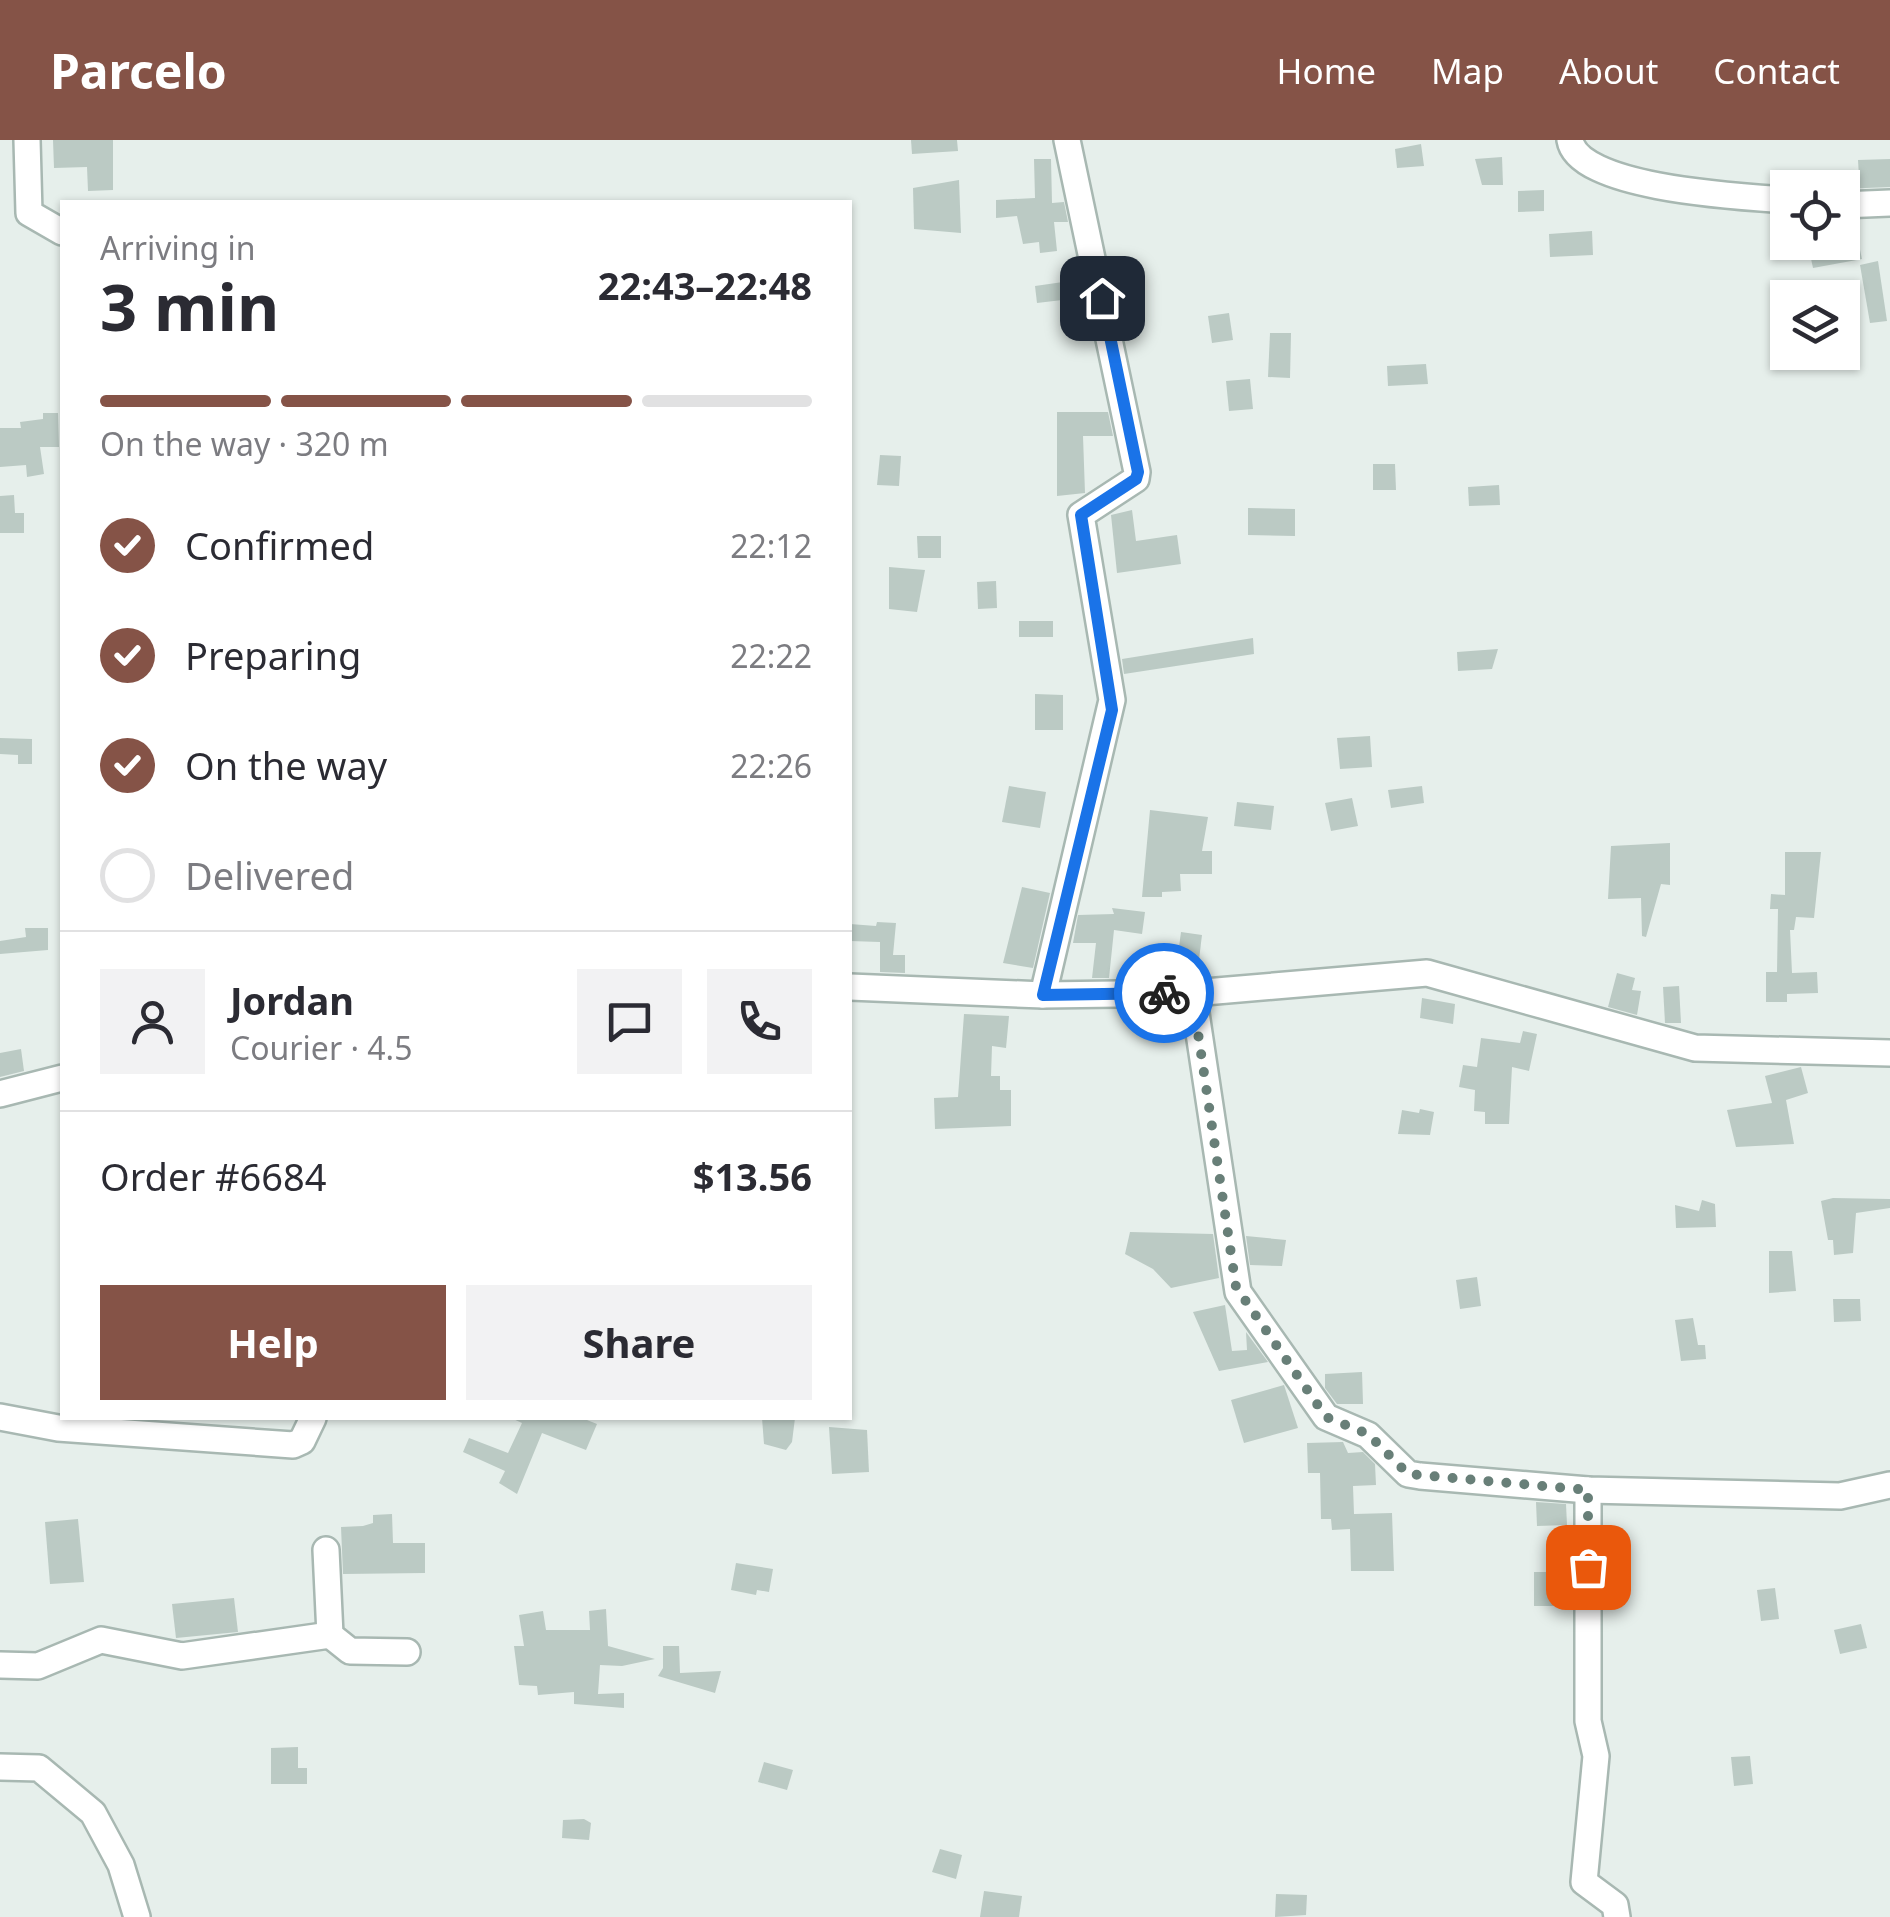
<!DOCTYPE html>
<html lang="en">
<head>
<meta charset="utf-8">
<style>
	:root { --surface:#fff; --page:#f2f2f3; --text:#2b2b33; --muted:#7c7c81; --line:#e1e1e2; --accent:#855347 }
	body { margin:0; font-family:"Noto Sans",sans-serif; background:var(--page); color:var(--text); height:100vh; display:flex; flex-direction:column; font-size:38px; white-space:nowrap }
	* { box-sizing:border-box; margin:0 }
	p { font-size:32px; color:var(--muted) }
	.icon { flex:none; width:55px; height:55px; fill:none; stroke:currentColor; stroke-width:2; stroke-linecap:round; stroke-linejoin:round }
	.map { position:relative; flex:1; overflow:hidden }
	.details { position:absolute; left:60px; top:60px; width:792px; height:1220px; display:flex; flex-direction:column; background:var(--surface); border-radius:0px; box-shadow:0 2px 8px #0004 }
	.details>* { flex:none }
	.tools { position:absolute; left:1770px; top:30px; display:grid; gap:20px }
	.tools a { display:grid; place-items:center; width:90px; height:90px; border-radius:0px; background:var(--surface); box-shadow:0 2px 8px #0004; font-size:50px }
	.pin { position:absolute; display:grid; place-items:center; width:85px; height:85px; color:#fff; margin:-42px; border-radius:20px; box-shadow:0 5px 15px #0006 }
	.courier { position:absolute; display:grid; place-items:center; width:100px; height:100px; margin:-50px; border:8px solid #1a73e8; border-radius:50%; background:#fff; color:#222; box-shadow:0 2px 12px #0007 }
	.overview em { font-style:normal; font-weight:700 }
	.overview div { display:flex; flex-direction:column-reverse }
	.overview { display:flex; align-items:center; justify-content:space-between; height:170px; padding:0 40px }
	h1 { font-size:65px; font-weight:700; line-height:75px }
	.bar { display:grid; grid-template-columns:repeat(4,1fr); gap:15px 10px; align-content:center; height:120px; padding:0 40px }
	.bar i { height:12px; border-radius:8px; background:var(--line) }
	.bar .current { background:var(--accent) }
	.bar p { grid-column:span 4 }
	.line { display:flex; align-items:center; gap:25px; padding:0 40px; border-top:2px solid var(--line) }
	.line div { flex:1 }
	.round { display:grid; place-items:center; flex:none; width:105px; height:105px; border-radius:0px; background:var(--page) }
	ol { padding:0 40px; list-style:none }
	li { display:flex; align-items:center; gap:30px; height:110px }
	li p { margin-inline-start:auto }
	li .icon { padding:10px; border-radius:50%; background:var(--accent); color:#fff; stroke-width:4 }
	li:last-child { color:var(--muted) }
	li i { width:55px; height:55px; border:5px solid var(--line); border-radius:50% }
	.primary-button { display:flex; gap:20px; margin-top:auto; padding:20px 40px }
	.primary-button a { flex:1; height:115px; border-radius:0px; background:var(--accent); color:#fff; font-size:40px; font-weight:700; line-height:115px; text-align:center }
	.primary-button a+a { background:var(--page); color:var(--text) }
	header { display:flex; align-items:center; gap:60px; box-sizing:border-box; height:140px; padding:0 50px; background:var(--accent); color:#fff }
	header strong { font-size:48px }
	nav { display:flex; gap:55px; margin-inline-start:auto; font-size:35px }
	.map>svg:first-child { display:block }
	.building { fill:#bbcac4 }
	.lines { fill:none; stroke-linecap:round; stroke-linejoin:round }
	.minor-casing { stroke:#a8b8b2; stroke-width:30 }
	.minor { stroke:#fff; stroke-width:25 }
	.done { stroke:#687f78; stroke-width:10; stroke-dasharray:0 18 }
	.route { stroke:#1a73e8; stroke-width:12 }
</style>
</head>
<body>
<header>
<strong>Parcelo</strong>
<nav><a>Home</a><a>Map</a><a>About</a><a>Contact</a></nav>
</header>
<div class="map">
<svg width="1890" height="1777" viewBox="0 0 1890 1777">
	<rect width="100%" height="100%" fill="#e6efeb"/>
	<!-- building -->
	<g class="building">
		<polygon points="53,0 113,0 113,50 88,51 87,27 54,28"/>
		<polygon points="911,0 957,0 958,11 912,14"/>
		<polygon points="1421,4 1424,26 1397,28 1395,9"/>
		<polygon points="1502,17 1503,45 1482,45 1475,19"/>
		<polygon points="1034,19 1051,19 1052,63 1064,62 1068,82 1054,82 1057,111 1040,113 1039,102 1023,104 1017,76 996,78 996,60 1035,58"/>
		<polygon points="1890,19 1890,47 1842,49 1842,37 1859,37 1858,20"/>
		<polygon points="959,40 961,93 914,89 913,48"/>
		<polygon points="1544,50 1544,71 1518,72 1518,51"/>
		<polygon points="1592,91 1593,115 1550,117 1549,94"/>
		<polygon points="1859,105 1862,119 1813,128 1810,114"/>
		<polygon points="1878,121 1887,181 1870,183 1860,125"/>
		<polygon points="1077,140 1079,158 1037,163 1035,146"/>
		<polygon points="1229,173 1233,200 1212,203 1208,176"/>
		<polygon points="1270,193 1291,193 1290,238 1268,237"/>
		<polygon points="1426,224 1428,244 1388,246 1387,226"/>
		<polygon points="1250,239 1253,269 1229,271 1226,241"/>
		<polygon points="1057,272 1108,272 1113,296 1083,296 1085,353 1057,356"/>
		<polygon points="43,273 58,273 59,307 40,307 44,334 27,337 26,325 0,327 0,288 21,288 20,282 43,279"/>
		<polygon points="880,315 901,316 899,346 877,345"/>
		<polygon points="1373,324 1395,324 1396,350 1373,350"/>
		<polygon points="1499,345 1500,365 1469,366 1468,347"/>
		<polygon points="14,355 15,373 24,373 24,393 0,393 0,356"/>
		<polygon points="1248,368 1295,369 1295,396 1248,395"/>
		<polygon points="1132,370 1136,401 1177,395 1181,424 1117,433 1111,375"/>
		<polygon points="917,396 941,396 941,418 918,418"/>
		<polygon points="889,427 925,430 917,472 889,469"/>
		<polygon points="996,441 997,468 978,469 977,442"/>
		<rect x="1019" y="481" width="34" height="16"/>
		<polygon points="1253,498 1254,514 1124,534 1122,519"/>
		<polygon points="1498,509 1492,529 1458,531 1457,512"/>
		<polygon points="1035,554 1063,555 1063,590 1035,590"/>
		<polygon points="1370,596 1372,627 1340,629 1337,598"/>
		<polygon points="0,598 32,599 32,624 18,624 18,615 0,614"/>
		<polygon points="1009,646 1046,652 1040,688 1002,682"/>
		<polygon points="1422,646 1424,663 1391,668 1388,650"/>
		<polygon points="1352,658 1358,686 1331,691 1325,663"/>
		<polygon points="1237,662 1274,666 1271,690 1234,686"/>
		<polygon points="1150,670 1208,677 1202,711 1212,711 1212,734 1180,734 1181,751 1162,752 1162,757 1142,757"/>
		<polygon points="1670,703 1670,745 1661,744 1646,797 1642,796 1641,758 1608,759 1611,706"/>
		<polygon points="1785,712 1821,712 1814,778 1796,777 1794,790 1790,790 1792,833 1817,832 1818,853 1787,854 1787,862 1766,862 1766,832 1777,832 1778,769 1770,769 1771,754 1785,755"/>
		<polygon points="1022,747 1050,753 1033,828 1003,823"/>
		<polygon points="1112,768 1145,772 1142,794 1114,790 1109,838 1092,838 1096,803 1073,803 1078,775 1114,774"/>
		<polygon points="877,782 896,783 893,815 905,815 905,833 880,832 880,802 850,801 850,784 876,786"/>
		<polygon points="25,788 48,788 48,810 0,814 0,801 26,797"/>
		<polygon points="1181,792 1202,795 1197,836 1175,837"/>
		<polygon points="1617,833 1635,838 1632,850 1641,851 1637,875 1608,867"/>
		<polygon points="1679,846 1681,883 1665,883 1663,847"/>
		<polygon points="1422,858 1455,864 1453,884 1420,878"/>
		<polygon points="964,874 1009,876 1006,908 992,906 991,936 1000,936 1000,950 1011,950 1011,986 935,989 934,958 958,957"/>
		<polygon points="1523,891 1537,894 1529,931 1512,927 1509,984 1485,984 1485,972 1474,971 1475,950 1459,947 1463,925 1477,927 1481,898 1520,903"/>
		<polygon points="21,909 24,931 0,937 0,913"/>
		<polygon points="1801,927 1808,953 1786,960 1794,1004 1736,1007 1727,970 1772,963 1765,936"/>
		<polygon points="1420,969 1434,972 1430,995 1398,994 1402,970 1419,973"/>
		<polygon points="1833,1058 1890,1059 1890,1068 1856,1073 1853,1113 1834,1115 1833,1100 1828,1100 1821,1061"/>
		<polygon points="1702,1060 1715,1064 1716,1087 1676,1088 1675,1065 1699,1071"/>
		<polygon points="1130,1092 1213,1094 1219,1138 1171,1148 1153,1129 1125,1114"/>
		<polygon points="1246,1096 1286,1100 1282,1126 1250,1125"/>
		<polygon points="1769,1111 1792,1111 1796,1151 1769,1153"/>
		<polygon points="1477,1137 1481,1166 1460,1169 1456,1140"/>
		<polygon points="1833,1159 1860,1159 1861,1181 1834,1182"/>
		<polygon points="1225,1165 1232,1211 1247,1210 1246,1192 1268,1222 1219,1231 1193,1172"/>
		<polygon points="1693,1178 1698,1205 1705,1205 1706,1219 1681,1221 1675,1180"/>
		<polygon points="1362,1232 1363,1264 1337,1264 1325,1248 1325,1234"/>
		<polygon points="1284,1245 1298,1288 1244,1303 1231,1260"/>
		<polygon points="511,1278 582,1278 597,1284 586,1310 542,1293 517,1354 499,1343 505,1331 463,1312 469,1298 508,1313 522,1283"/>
		<polygon points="762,1278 795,1278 792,1302 786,1310 764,1304"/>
		<polygon points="829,1287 867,1290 869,1332 832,1334"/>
		<polygon points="1343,1302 1348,1313 1363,1312 1375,1324 1376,1345 1353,1346 1354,1374 1392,1373 1394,1431 1351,1431 1350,1389 1332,1390 1331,1379 1321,1379 1320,1333 1308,1333 1307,1303"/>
		<polygon points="1536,1362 1566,1364 1567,1385 1537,1386"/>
		<polygon points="392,1374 393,1403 425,1403 425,1433 343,1434 341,1387 363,1386 373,1383 373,1375"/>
		<polygon points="78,1379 84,1442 50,1444 45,1382"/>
		<polygon points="736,1423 773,1429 769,1452 757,1450 756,1455 731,1450"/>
		<rect x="1534" y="1432" width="38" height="34"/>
		<polygon points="1775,1448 1779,1479 1761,1481 1757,1450"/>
		<polygon points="234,1458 238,1492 176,1498 172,1464"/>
		<polygon points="606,1469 608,1506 655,1519 622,1526 600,1525 598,1554 624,1553 624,1568 574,1564 574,1552 538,1555 537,1546 519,1545 514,1506 524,1506 519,1475 543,1471 546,1490 590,1490 589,1471"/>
		<polygon points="1861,1484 1867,1508 1840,1514 1834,1490"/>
		<polygon points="663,1506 679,1506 680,1533 721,1531 715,1553 658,1536 663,1528"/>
		<polygon points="298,1607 298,1628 307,1628 307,1644 271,1644 271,1608"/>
		<polygon points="1750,1616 1753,1644 1734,1646 1731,1617"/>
		<polygon points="764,1622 793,1630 787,1650 758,1642"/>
		<polygon points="584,1679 591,1683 589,1700 562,1698 563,1680"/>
		<polygon points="940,1709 962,1715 956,1739 932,1732"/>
		<polygon points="984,1751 1022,1756 1019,1777 980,1777"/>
		<polygon points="1276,1754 1307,1755 1306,1775 1275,1777"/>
	</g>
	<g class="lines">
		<!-- minor casing -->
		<g class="minor-casing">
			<g id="minor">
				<polyline points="27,0 29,73 62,92"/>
				<path d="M1570 0C1578 49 1745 57 1788 60"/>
				<polyline points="1842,65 1890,63"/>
				<polyline points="850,847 1043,855 1193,853 1427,833 1695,908 1890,913"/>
				<polyline points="1193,853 1238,1152 1326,1277 1368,1295 1408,1334 1420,1336 1588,1350 1840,1356 1890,1345"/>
				<polyline points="1043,855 1112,560 1081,375 1136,339 1137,332 1067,0"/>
				<polyline points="0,954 62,938"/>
				<polyline points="0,1277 58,1288 293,1305 302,1301 313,1278"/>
				<polyline points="1588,1350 1588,1581 1596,1616 1584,1742 1615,1765 1617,1777"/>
				<polyline points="326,1410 330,1495 350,1511 407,1512"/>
				<polyline points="0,1525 38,1526 101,1500 182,1516 330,1495"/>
				<polyline points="0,1627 39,1628 93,1673 121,1725 137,1777"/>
			</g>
		</g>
		<!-- minor -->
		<use href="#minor" class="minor"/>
	</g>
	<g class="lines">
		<!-- done -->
		<polyline class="done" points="1164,853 1192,853 1236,1147 1326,1277 1368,1294 1408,1334 1588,1350 1588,1427"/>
		<!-- route -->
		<polyline class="route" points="1102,158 1138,332 1136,339 1081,375 1112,570 1043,855 1164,853"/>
	</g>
</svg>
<div class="tools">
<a><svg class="icon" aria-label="locate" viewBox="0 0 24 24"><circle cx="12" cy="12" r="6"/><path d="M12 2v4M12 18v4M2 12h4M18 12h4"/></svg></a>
<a><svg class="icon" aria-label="layers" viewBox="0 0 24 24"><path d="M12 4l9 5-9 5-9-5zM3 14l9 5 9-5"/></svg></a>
</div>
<div class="pin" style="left:1588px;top:1427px;background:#ea580c"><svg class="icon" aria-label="bag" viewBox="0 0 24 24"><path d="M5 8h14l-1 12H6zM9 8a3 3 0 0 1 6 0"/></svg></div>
<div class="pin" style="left:1102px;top:158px;background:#1f2937"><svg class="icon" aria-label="home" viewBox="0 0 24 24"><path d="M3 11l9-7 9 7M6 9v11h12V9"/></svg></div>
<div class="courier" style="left:1164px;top:853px"><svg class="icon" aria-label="bike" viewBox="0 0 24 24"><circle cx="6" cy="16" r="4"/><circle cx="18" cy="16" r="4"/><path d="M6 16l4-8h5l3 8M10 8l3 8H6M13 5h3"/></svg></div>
<section class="details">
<div class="overview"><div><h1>3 min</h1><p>Arriving in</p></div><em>22:43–22:48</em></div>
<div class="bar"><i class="current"></i><i class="current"></i><i class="current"></i><i></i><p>On the way · 320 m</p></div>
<ol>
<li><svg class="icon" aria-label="check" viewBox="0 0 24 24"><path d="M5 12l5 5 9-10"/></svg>Confirmed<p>22:12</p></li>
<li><svg class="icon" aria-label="check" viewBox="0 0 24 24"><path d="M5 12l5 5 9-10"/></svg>Preparing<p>22:22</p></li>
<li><svg class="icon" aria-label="check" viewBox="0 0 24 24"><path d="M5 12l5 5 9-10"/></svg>On the way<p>22:26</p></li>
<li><i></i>Delivered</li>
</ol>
<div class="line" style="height:180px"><a class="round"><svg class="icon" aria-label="person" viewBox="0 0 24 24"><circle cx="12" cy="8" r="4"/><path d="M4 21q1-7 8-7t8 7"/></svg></a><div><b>Jordan</b><p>Courier · 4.5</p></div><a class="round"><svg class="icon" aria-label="chat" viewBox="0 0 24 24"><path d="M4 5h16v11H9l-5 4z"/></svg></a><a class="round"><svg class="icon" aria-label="phone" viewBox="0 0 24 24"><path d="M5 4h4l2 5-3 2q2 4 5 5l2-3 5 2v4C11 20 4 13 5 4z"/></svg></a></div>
<div class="line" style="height:130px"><div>Order #6684</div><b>$13.56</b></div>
<div class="primary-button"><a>Help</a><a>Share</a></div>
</section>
</div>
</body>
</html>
